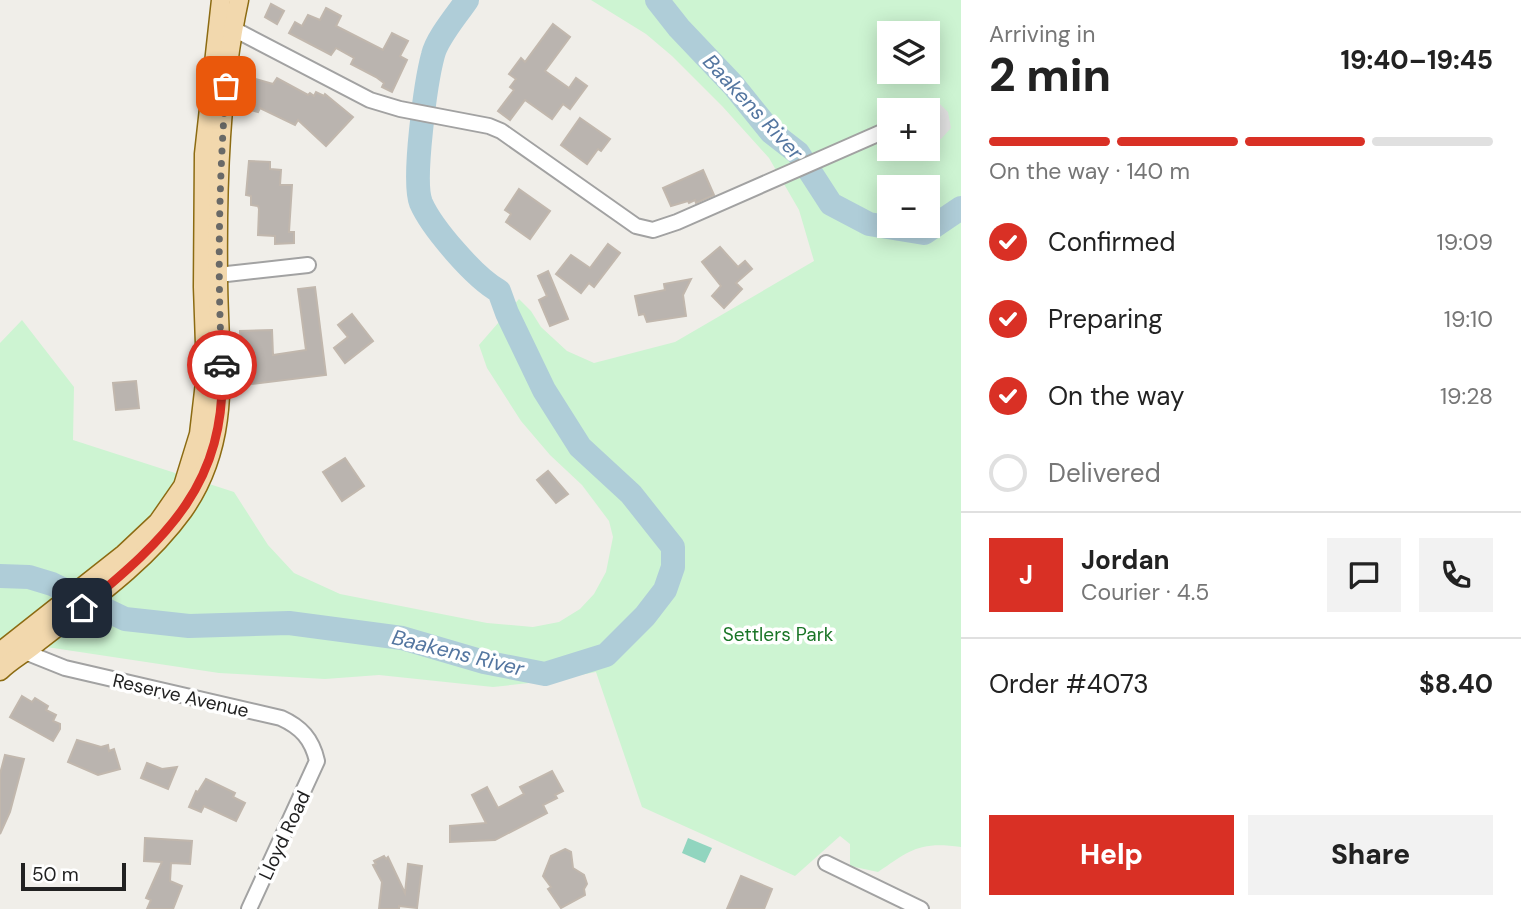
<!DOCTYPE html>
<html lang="en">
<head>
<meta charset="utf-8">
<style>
	:root { --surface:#fff; --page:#f2f2f2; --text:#222; --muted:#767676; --line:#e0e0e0; --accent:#d93025 }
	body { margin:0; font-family:"DM Sans",sans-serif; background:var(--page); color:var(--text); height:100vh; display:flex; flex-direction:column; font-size:26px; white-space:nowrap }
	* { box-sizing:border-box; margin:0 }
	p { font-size:23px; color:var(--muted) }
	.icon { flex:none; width:38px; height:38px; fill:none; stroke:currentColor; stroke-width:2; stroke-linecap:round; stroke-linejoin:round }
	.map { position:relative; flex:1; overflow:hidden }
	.details { display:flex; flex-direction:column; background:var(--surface); width:560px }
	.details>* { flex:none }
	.tools { position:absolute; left:877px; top:21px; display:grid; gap:14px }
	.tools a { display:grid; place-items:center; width:63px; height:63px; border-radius:0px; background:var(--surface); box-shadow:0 4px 18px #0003; font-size:35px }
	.scale { position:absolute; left:21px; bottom:18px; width:105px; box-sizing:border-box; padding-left:7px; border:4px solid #212121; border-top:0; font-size:19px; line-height:24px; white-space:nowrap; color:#212121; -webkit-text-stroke:5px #fff; paint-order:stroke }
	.pin { position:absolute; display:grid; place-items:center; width:60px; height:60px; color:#fff; margin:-30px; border-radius:14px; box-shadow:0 4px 10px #0006 }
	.courier { position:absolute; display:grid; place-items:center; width:70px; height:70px; margin:-35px; border:5px solid #d93025; border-radius:50%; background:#fff; color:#222; box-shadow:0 2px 9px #0007 }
	.summary em { font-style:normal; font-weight:800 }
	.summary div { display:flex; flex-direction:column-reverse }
	.summary { display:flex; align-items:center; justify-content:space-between; height:119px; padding:0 28px }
	h1 { font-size:46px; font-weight:800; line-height:52px }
	.bar { display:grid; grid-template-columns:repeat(4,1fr); gap:10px 7px; align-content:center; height:84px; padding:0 28px }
	.bar i { height:9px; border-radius:5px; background:var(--line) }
	.bar .selected { background:var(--accent) }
	.bar p { grid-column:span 4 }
	.line { display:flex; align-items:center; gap:18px; padding:0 28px; border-top:2px solid var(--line) }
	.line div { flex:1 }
	.round { display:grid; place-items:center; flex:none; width:74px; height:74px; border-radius:0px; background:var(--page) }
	ol { padding:0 28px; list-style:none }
	li { display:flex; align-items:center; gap:21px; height:77px }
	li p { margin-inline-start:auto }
	li .icon { padding:7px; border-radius:50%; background:var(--accent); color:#fff; stroke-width:4 }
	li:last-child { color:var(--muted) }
	li i { width:38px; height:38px; border:4px solid var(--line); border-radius:50% }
	.button { display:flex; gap:14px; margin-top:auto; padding:14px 28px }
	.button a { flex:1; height:80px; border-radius:0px; background:var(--accent); color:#fff; font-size:28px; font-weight:800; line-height:80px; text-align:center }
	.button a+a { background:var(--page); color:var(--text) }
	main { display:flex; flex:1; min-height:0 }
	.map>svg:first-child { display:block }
	.park { fill:#cdf4d2; fill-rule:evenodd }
	.pitch { fill:#91d5bf }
	.parking { fill:#e1e1e1 }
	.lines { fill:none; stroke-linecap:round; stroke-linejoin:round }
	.river { stroke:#afcdd8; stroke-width:24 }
	.building { fill:#bab4af; stroke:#c1b7ad; stroke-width:2 }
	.minor-casing { stroke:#a2a2a2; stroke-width:18 }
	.major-casing { stroke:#8c6b12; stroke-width:21 }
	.minor { stroke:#fff; stroke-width:14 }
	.major { stroke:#f2d8ad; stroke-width:18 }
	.done { stroke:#696967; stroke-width:7; stroke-dasharray:0 12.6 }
	.route { stroke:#d93025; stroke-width:9 }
	.labels { text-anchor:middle; stroke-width:7; stroke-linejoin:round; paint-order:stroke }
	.park-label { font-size:19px; fill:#1a7527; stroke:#fff }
	.street-label { font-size:19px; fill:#212121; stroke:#fff }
	.water-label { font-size:21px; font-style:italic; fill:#5476a0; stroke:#fff }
</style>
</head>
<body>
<main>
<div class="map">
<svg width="961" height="909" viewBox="0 0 961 909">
	<rect width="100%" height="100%" fill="#f0eee9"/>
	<!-- park -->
	<path class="park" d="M591 0H961V847C920 841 910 850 878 872L850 866V844L840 836 795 876 642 807 596 672 548 681 493 687 379 675 325 679 219 673 0 640V343L22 320 74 387 73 440 234 492 268 545 294 573 340 594 487 623 533 627 559 622 580 609 594 594 606 572 613 537 609 521 582 485 550 455 521 421 487 368 479 345 519 299 531 311 541 327 567 351 594 363 675 342 814 261 799 210 769 158 723 107 672 56 646 34ZM889 33H928V72H889ZM889 110H928V149H889ZM889 187H928V226H889Z"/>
	<!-- pitch -->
	<polygon class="pitch" points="688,838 712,848 705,863 682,853"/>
	<!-- parking -->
	<polygon class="parking" points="927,102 939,103 948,112 951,128 941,139 928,140 928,110 914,110"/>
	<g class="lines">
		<!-- river -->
		<g class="river">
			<polyline points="657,0 679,28 734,86 771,132 798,153 831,204 869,224 924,233 961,208"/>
			<path d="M0 576 29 577 52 584 125 619 189 626 289 623 402 638 484 662 545 674 606 655 645 616 665 590 673 567V547L631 494 580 447 544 390 507 313 499 291C475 278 432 228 421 203 412 181 426 81 433 55 437 38 457 15 467 0"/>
		</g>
	</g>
	<!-- building -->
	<g class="building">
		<polygon points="271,4 284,11 277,24 265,17"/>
		<polygon points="326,8 341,16 336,26 383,50 392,33 408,41 400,56 407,60 392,92 382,87 384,83 376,77 351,64 354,58 336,48 331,55 289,33 295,22 302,26 308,15 320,20"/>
		<polygon points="553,24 570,37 545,71 569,88 576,78 587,86 570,109 563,104 552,119 525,100 510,120 498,111 514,90 510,87 516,79 509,74 521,58 525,62"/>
		<polygon points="249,77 273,84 277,78 308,95 310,93 314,96 316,92 324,96 325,94 353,117 326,146 298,120 295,125 260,108 258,112 240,107"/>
		<polygon points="580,118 610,139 601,151 598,149 587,164 561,145"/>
		<polygon points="249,161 270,162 270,169 281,170 280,185 292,185 289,232 294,232 294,243 275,244 275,236 258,235 259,209 258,206 251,205 251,196 246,195"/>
		<polygon points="703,170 714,195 696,203 695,200 689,203 688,201 671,206 663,188"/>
		<polygon points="519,189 550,211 530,239 506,222 511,214 505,210"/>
		<polygon points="608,244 620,253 594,287 589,283 581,293 556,274 571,255 590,268"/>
		<polygon points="720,247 738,267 745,261 752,269 736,283 742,289 724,308 712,296 721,286 702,262"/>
		<polygon points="548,271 568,319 550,326 539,300 547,296 538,276"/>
		<polygon points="691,279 683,295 686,316 647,322 644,314 639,315 635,296 665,290 664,284"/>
		<polygon points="315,287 326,375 251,384 250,352 241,352 240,331 272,330 273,355 306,350 298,289"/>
		<polygon points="352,314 373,341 345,363 334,348 348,337 338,325"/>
		<polygon points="136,381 139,408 116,410 113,383"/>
		<polygon points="345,458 364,486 342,501 323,472"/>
		<polygon points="548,471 568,494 556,503 537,480"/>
		<polygon points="22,696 32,702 35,698 48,706 46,710 56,715 53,721 60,724 60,729 53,741 10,717"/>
		<polygon points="77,740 101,747 108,745 109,751 114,749 120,769 98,775 68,762"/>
		<polygon points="5,755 24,759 10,812 0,834 0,774"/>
		<polygon points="147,763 162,769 177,767 168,789 141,778"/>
		<polygon points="552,771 563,791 555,795 557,798 543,805 547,813 495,840 450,842 450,826 486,823 472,795 487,787 498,808 524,794 520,787"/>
		<polygon points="206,779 235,793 233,797 245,803 236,821 204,806 201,812 189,807 196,791 198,792"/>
		<polygon points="145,838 192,841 190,864 171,863 170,881 182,886 173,909 147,909 151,900 146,898 162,862 144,861"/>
		<polygon points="565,849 571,852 573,868 584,875 587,884 584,889 585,895 561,908 548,889 551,887 543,876 551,856"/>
		<polygon points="384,856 386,859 388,857 405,893 408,864 422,866 417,908 399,906 399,909 379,909 382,882 373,865 376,864 374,861"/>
		<polygon points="741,876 772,889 764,909 727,909"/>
	</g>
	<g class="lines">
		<!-- minor casing -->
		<g class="minor-casing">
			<g id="minor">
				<polyline points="226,25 370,100 400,109 489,126 501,131 636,226 653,230 677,222 889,129"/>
				<polyline points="928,120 930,120"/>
				<polyline points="218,275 308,265"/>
				<path d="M25 652 65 668 281 718C301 727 312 739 317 761L249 909"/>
				<polyline points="826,863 921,909"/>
			</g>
		</g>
		<!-- major casing -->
		<g class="major-casing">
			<g id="major">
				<polyline points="0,652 124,554 158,522 183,486 199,434 206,374 203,287 204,154 221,0"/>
				<path d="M0 671C10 661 23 654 34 645 86 604 144 565 183 511 235 438 218 357 218 275 217 184 220 89 239 0"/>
			</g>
		</g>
		<!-- minor -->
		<use href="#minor" class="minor"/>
		<!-- major -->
		<use href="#major" class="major"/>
	</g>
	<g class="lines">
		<!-- done -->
		<path class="done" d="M222 365C217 272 219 180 226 86"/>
		<!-- route -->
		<path class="route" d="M82 608C167 538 227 484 222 365"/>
	</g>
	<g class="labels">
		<!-- park labels -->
		<g class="park-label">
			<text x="778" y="641">Settlers Park</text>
		</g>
		<!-- street labels -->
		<g class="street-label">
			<text transform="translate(181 695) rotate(13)" y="7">Reserve Avenue</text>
			<text transform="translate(284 835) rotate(-65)" y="7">Lloyd Road</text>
		</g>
		<!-- water labels -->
		<g class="water-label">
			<text transform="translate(753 107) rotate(47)" y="7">Baakens River</text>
			<text transform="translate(458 653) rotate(14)" y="7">Baakens River</text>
		</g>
	</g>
</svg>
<div class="tools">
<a><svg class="icon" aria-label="layers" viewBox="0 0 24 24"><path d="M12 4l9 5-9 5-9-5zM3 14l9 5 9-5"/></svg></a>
<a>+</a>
<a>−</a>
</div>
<div class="scale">50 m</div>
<div class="pin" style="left:226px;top:86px;background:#ea580c"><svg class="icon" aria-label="bag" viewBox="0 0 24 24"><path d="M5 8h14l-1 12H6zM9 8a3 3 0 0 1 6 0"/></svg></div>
<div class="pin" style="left:82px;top:608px;background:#1f2937"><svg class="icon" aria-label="home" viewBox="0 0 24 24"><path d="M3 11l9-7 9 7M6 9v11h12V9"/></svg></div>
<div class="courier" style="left:222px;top:365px"><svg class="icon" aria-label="car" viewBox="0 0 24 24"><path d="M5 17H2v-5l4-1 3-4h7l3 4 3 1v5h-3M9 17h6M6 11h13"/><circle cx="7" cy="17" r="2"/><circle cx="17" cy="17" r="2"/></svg></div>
</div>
<section class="details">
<div class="summary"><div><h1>2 min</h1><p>Arriving in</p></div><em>19:40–19:45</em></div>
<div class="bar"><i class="selected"></i><i class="selected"></i><i class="selected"></i><i></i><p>On the way · 140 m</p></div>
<ol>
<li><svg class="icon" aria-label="check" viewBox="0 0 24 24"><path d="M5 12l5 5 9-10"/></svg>Confirmed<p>19:09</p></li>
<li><svg class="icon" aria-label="check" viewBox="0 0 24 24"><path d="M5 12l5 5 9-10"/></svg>Preparing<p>19:10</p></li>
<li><svg class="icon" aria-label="check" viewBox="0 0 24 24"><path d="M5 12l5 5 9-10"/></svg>On the way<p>19:28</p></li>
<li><i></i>Delivered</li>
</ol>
<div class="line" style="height:126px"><b class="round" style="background:var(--accent);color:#fff">J</b><div><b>Jordan</b><p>Courier · 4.5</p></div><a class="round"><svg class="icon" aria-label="chat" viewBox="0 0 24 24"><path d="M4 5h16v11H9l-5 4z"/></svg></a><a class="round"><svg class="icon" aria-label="phone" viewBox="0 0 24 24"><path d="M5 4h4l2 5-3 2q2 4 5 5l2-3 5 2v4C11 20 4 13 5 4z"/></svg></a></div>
<div class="line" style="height:91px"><div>Order #4073</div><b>$8.40</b></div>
<div class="button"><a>Help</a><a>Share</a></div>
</section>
</main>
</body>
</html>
